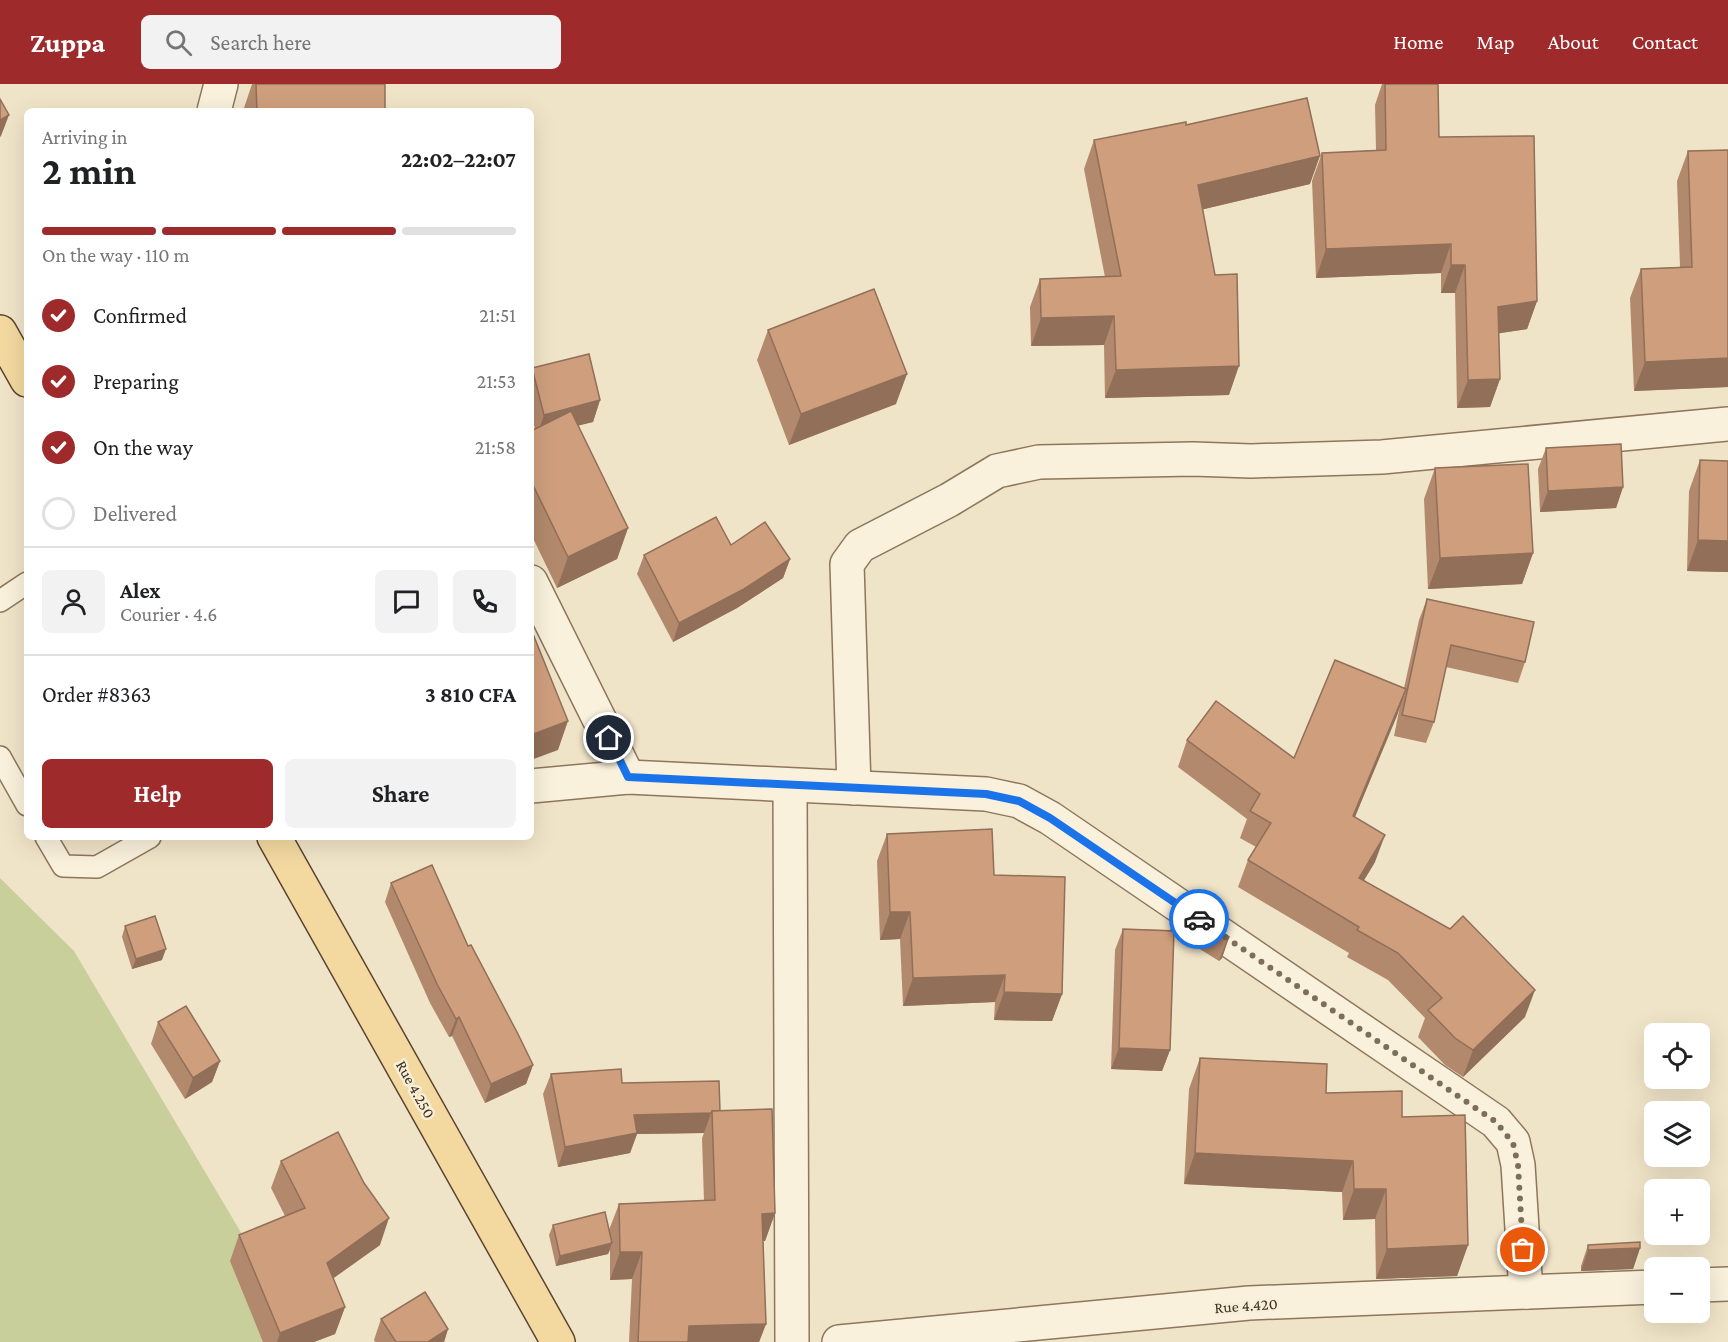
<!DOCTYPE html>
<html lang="en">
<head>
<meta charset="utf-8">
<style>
	:root { --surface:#fff; --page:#f2f2f2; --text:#202124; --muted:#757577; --line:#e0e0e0; --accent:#9e2a2b }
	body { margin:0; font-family:"Crimson Pro",serif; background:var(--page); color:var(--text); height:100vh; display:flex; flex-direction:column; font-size:22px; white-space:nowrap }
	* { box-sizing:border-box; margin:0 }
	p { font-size:20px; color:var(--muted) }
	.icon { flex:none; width:33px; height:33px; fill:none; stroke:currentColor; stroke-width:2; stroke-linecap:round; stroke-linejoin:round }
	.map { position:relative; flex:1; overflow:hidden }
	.details { position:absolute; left:24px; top:24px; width:510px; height:732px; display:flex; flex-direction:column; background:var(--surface); border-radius:9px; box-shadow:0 6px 24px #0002 }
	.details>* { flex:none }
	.tools { position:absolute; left:1644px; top:939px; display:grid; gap:12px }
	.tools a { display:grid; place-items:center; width:66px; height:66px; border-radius:9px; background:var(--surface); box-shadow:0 6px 24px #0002; font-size:30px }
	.pin { position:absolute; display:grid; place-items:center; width:51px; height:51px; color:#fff; margin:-26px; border:3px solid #fff; border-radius:50%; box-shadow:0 2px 6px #0007 }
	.courier { position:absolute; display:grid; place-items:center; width:60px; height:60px; margin:-30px; border:4px solid #1a73e8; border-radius:50%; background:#fff; color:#222; box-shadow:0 2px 8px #0007 }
	.headline em { font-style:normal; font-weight:700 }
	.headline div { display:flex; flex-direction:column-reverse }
	.headline { display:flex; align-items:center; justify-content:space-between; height:102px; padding:0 18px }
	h1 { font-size:39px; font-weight:700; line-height:45px }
	.bar { display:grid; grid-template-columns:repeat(4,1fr); gap:9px 6px; align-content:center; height:72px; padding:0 18px }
	.bar i { height:8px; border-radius:4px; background:var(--line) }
	.bar .selected { background:var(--accent) }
	.bar p { grid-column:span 4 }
	.line { display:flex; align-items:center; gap:15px; padding:0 18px; border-top:2px solid var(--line) }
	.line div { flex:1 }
	.round { display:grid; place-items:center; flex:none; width:63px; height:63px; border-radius:9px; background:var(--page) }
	ol { padding:0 18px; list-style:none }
	li { display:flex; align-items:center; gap:18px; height:66px }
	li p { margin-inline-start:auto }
	li .icon { padding:6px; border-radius:50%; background:var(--accent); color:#fff; stroke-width:4 }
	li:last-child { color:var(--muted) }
	li i { width:33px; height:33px; border:3px solid var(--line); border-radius:50% }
	.primary-button { display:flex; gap:12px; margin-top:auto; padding:12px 18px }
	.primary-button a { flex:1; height:69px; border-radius:9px; background:var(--accent); color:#fff; font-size:24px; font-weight:700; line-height:69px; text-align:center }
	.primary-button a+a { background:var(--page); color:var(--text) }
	header { display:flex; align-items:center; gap:36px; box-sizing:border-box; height:84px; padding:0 30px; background:var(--accent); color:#fff }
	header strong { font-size:28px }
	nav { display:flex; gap:33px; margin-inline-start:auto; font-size:21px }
	.search { width:420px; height:54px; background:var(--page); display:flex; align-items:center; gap:15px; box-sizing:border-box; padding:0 21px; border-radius:9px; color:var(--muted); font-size:22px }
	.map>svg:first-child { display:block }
	.green { fill:#c9cf9b }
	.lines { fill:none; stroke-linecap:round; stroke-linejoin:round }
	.service-casing { stroke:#8d765c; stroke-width:24 }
	.minor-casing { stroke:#8d765c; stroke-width:36 }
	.primary-casing { stroke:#5b4430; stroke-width:36 }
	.service { stroke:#faf1dc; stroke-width:21 }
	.minor { stroke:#faf1dc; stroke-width:33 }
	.primary { stroke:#f3d9a0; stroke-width:33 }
	.wall { fill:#b2896c }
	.shaded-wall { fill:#916f58 }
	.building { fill:#cf9f7d; stroke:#916f58; stroke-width:1.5 }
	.done { stroke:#7c6e5b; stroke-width:6; stroke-dasharray:0 10.8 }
	.route { stroke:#1a73e8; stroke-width:8 }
	.labels { text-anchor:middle; stroke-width:5; stroke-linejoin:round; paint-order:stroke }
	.street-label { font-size:16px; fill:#3d2e20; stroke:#f7eed8 }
</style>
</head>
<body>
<header>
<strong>Zuppa</strong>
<div class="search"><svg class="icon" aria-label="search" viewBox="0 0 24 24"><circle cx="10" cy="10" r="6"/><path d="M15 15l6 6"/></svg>Search here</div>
<nav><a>Home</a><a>Map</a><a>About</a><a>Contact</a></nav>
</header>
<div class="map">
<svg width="1728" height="1258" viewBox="0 0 1728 1258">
	<rect width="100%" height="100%" fill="#f0e4c8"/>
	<!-- green -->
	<polygon class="green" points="0,794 74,867 306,1258 0,1258"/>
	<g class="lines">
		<!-- service casing -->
		<g class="service-casing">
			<g id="service">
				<polyline points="0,517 27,499"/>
				<polyline points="0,673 27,721"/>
				<polyline points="46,753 63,782 97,783 150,753"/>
			</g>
		</g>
		<!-- minor casing -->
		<g class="minor-casing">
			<g id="minor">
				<polyline points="214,27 221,0"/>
				<polyline points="531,498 628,693"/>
				<polyline points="531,702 628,693 986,710 1019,717 1050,734 1496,1038 1513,1058 1518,1081 1526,1208"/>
				<polyline points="790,702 792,1258"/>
				<polyline points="854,704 847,480 860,462 949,416 997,387 1039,378 1193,375 1251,377 1382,373 1728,340"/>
				<polyline points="1700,1201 1728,1200"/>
				<polyline points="839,1258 1249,1219 1654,1203"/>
			</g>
		</g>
		<!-- primary casing -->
		<g class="primary-casing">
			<g id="primary">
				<polyline points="0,248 27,296"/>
				<polyline points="274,753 558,1258"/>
			</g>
		</g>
		<!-- service -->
		<use href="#service" class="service"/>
		<!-- minor -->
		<use href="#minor" class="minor"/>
		<!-- primary -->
		<use href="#primary" class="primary"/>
	</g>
	<!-- wall -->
	<g class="wall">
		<polygon points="252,0 385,0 385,27 243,27"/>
		<polygon points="1382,0 1385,0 1439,53 1537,217 1527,245 1499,249 1500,295 1490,323 1457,324 1455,209 1441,209 1441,189 1316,194 1312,97 1322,69 1376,66 1375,21"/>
		<polygon points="1186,41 1310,100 1203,125 1229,311 1105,314 1104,261 1031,262 1030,223 1040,195 1105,193 1084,85 1094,56"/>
		<polygon points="1688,67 1728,303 1634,307 1630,214 1641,185 1680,183 1677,97"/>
		<polygon points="768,246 896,320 789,361 757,276"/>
		<polygon points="532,284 600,316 593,338 578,341 628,444 617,475 557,504 531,450 531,347 535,345 531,330 531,287"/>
		<polygon points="1546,364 1623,403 1616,424 1540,428 1538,385"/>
		<polygon points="1700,376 1728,377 1728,488 1687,487 1689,407"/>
		<polygon points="1435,384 1533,469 1522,500 1428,505 1424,415"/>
		<polygon points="731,461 790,475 783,494 737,524 673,558 637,490 644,471"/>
		<polygon points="1427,515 1525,578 1518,599 1446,583 1434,638 1426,659 1394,652 1400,622 1355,733 1375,778 1364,796 1525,933 1463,993 1445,981 1418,953 1425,934 1388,896 1347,873 1349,869 1238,803 1248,776 1256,763 1240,754 1247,735 1178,683 1187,656 1294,674 1404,604 1419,536"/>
		<polygon points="887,750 994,791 1062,910 1052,937 994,936 995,918 903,922 900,855 880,856 877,777"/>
		<polygon points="391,799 468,862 533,981 526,1000 485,1019 452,952 449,953 430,919 385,818"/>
		<polygon points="1178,825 1229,853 1222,874 1219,877 1174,849 1170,966 1162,987 1111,985 1115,866 1123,845 1170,846"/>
		<polygon points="125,842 162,876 132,885 122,853"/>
		<polygon points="158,938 220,977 212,998 185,1015 151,960"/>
		<polygon points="1200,974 1326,1009 1402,1033 1468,1161 1457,1192 1376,1195 1375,1135 1343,1136 1342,1108 1184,1100 1189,1005"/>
		<polygon points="551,990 622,999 720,1027 775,1129 765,1157 763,1157 766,1240 759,1258 629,1258 632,1195 610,1196 610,1166 608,1170 556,1182 549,1151 553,1141 609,1146 619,1120 704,1117 702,1054 704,1049 637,1050 630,1069 558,1083 543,1010"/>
		<polygon points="281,1077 380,1161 333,1194 345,1223 335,1250 314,1258 263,1258 230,1177 239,1151 285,1132 271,1104"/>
		<polygon points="1588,1161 1640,1164 1633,1185 1581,1187 1581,1182"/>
		<polygon points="381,1235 448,1245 444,1258 375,1258 374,1256"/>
	</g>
	<!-- shaded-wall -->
	<g class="shaded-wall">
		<polygon points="9,31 1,52 0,53 0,36"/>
		<polygon points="1320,72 1310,100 1188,129 1198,101"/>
		<polygon points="1451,160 1441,189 1316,194 1326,165"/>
		<polygon points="1451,181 1465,181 1455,209 1441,209"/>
		<polygon points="1537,217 1527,245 1488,251 1498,223"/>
		<polygon points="1114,232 1104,261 1031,262 1041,234"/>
		<polygon points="1728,274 1728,303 1634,307 1645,278"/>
		<polygon points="1239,282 1229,311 1105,314 1116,286"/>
		<polygon points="907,290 896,320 789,361 801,330"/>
		<polygon points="1500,295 1490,323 1457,324 1468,296"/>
		<polygon points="600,316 593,338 537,352 544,331"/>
		<polygon points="1623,403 1616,424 1540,428 1548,407"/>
		<polygon points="628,444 617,475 557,504 568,473"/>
		<polygon points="1698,456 1728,457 1728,488 1687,487"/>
		<polygon points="1533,469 1522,500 1428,505 1440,474"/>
		<polygon points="790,475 783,494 737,524 673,558 679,539"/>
		<polygon points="1406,605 1397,632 1344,759 1353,732"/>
		<polygon points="568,637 558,666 531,676 531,651"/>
		<polygon points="1385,751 1375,778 1349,821 1359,794"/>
		<polygon points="890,828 910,828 900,855 880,856"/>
		<polygon points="1229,853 1222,874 1219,877 1227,856"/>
		<polygon points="166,865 162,876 132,885 136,875"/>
		<polygon points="1005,891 995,918 903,922 913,894"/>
		<polygon points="1535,906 1525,933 1463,993 1473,966"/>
		<polygon points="1004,908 1062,910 1052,937 994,936"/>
		<polygon points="459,933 452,952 449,953 456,935"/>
		<polygon points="1119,964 1170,966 1162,987 1111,985"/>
		<polygon points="220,977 212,998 185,1015 193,994"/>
		<polygon points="533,981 526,1000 485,1019 491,1000"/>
		<polygon points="711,1029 704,1049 637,1050 630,1069 558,1083 565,1063 634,1031"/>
		<polygon points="1195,1069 1353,1077 1342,1108 1184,1100"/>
		<polygon points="1354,1105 1386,1105 1375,1135 1343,1136"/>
		<polygon points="775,1129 765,1157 752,1157 762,1130"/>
		<polygon points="389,1134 380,1161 317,1206 327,1179"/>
		<polygon points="612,1159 608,1170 556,1182 560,1172"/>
		<polygon points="1468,1161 1457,1192 1376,1195 1387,1165"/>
		<polygon points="1640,1164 1633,1185 1581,1187 1588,1166"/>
		<polygon points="620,1168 642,1168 632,1195 610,1196"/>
		<polygon points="345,1223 335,1250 314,1258 277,1258 280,1249"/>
		<polygon points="766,1240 759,1258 683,1258 689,1242"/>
		<polygon points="448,1245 444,1258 428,1258"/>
	</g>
	<!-- building -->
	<g class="building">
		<polygon points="256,0 385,0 385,27 257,27"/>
		<polygon points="1385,0 1438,0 1439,53 1534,52 1537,217 1498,223 1500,295 1468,296 1465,181 1451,181 1451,160 1326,165 1322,69 1386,66"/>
		<polygon points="1307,14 1320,72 1198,101 1215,191 1237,190 1239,282 1116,286 1114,232 1041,234 1040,195 1121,192 1094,56 1186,38 1186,41"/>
		<polygon points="0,15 9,31 0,36"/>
		<polygon points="1728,66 1728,274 1645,278 1641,185 1692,183 1688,67"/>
		<polygon points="874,205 907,290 801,330 768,246"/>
		<polygon points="589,270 600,316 544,331 532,284"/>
		<polygon points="571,327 628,444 568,473 531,397 531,347"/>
		<polygon points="1621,360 1623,403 1548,407 1546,364"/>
		<polygon points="1700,376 1728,377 1728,457 1698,456"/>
		<polygon points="1528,380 1533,469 1440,474 1435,384"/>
		<polygon points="716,433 731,461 765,438 790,475 744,505 679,539 644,471"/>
		<polygon points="1427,515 1534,538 1525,578 1451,561 1434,638 1402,631"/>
		<polygon points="531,545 568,637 531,651"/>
		<polygon points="1335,576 1406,605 1353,732 1385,751 1359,794 1450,845 1463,832 1535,906 1473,966 1455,954 1428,926 1442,914 1398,869 1357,846 1359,843 1248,776 1271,739 1250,727 1260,710 1187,656 1216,617 1294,674"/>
		<polygon points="992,745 994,791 1065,793 1062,910 1004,908 1005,891 913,894 910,828 890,828 887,750"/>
		<polygon points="432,781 468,862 471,861 518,950 533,981 491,1000 459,933 456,935 437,900 391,799"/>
		<polygon points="1181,820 1229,853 1227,856 1178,825"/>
		<polygon points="155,832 166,865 136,875 125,842"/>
		<polygon points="1123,845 1174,847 1170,966 1119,964"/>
		<polygon points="186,922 220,977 193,994 158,938"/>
		<polygon points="1200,974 1327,980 1326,1009 1402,1007 1402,1033 1465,1031 1468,1161 1387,1165 1386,1105 1354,1105 1353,1077 1195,1069"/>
		<polygon points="621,985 622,999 719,997 720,1027 712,1027 711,1029 634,1031 637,1049 565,1063 551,990"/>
		<polygon points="772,1025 775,1129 762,1130 766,1240 689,1242 688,1258 638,1258 642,1168 620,1168 619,1120 715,1116 712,1027"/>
		<polygon points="338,1048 364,1099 389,1134 327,1179 345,1223 280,1249 239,1151 305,1124 281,1077"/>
		<polygon points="605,1128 612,1159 560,1172 553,1141"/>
		<polygon points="1640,1158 1640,1164 1588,1166 1588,1161"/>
		<polygon points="425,1208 448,1245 428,1258 396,1258 381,1235"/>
	</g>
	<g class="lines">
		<!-- done -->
		<polyline class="done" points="1199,835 1496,1038 1513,1059 1518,1081 1523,1166"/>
		<!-- route -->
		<polyline class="route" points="609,654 628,693 986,710 1019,717 1050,734 1199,835"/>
	</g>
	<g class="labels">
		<!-- street labels -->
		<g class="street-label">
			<text transform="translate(416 1005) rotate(61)" y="6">Rue 4.250</text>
			<text transform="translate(1246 1221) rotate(-4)" y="6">Rue 4.420</text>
		</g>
	</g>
</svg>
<div class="tools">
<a><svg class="icon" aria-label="locate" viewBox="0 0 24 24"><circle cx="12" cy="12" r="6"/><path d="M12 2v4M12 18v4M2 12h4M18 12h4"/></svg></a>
<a><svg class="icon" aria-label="layers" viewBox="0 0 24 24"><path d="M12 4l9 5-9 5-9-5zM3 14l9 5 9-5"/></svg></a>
<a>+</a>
<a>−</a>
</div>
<div class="pin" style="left:1523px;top:1166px;background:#ea580c"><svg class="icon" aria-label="bag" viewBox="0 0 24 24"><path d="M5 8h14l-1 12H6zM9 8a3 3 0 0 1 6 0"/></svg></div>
<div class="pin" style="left:609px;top:654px;background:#1f2937"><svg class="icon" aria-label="home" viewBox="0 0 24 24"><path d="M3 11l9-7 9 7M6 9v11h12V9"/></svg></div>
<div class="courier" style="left:1199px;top:835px"><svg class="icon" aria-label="car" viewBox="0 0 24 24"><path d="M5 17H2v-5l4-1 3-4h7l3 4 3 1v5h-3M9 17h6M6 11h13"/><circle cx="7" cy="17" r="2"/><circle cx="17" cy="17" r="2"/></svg></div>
<section class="details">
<div class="headline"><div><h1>2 min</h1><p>Arriving in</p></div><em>22:02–22:07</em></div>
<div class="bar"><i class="selected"></i><i class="selected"></i><i class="selected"></i><i></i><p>On the way · 110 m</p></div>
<ol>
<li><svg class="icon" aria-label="check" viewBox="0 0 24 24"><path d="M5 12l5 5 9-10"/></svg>Confirmed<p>21:51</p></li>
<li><svg class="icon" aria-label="check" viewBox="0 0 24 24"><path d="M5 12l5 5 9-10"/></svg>Preparing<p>21:53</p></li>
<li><svg class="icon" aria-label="check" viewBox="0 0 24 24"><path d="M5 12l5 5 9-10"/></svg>On the way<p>21:58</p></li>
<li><i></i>Delivered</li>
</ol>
<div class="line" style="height:108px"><a class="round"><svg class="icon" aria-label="person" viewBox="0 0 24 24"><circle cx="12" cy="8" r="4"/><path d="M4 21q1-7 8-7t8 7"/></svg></a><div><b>Alex</b><p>Courier · 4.6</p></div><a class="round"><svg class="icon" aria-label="chat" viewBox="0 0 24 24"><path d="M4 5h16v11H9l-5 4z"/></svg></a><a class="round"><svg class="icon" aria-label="phone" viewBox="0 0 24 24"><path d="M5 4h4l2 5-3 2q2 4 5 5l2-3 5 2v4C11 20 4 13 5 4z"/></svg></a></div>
<div class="line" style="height:78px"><div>Order #8363</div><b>3 810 CFA</b></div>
<div class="primary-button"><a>Help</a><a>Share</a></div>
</section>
</div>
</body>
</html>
